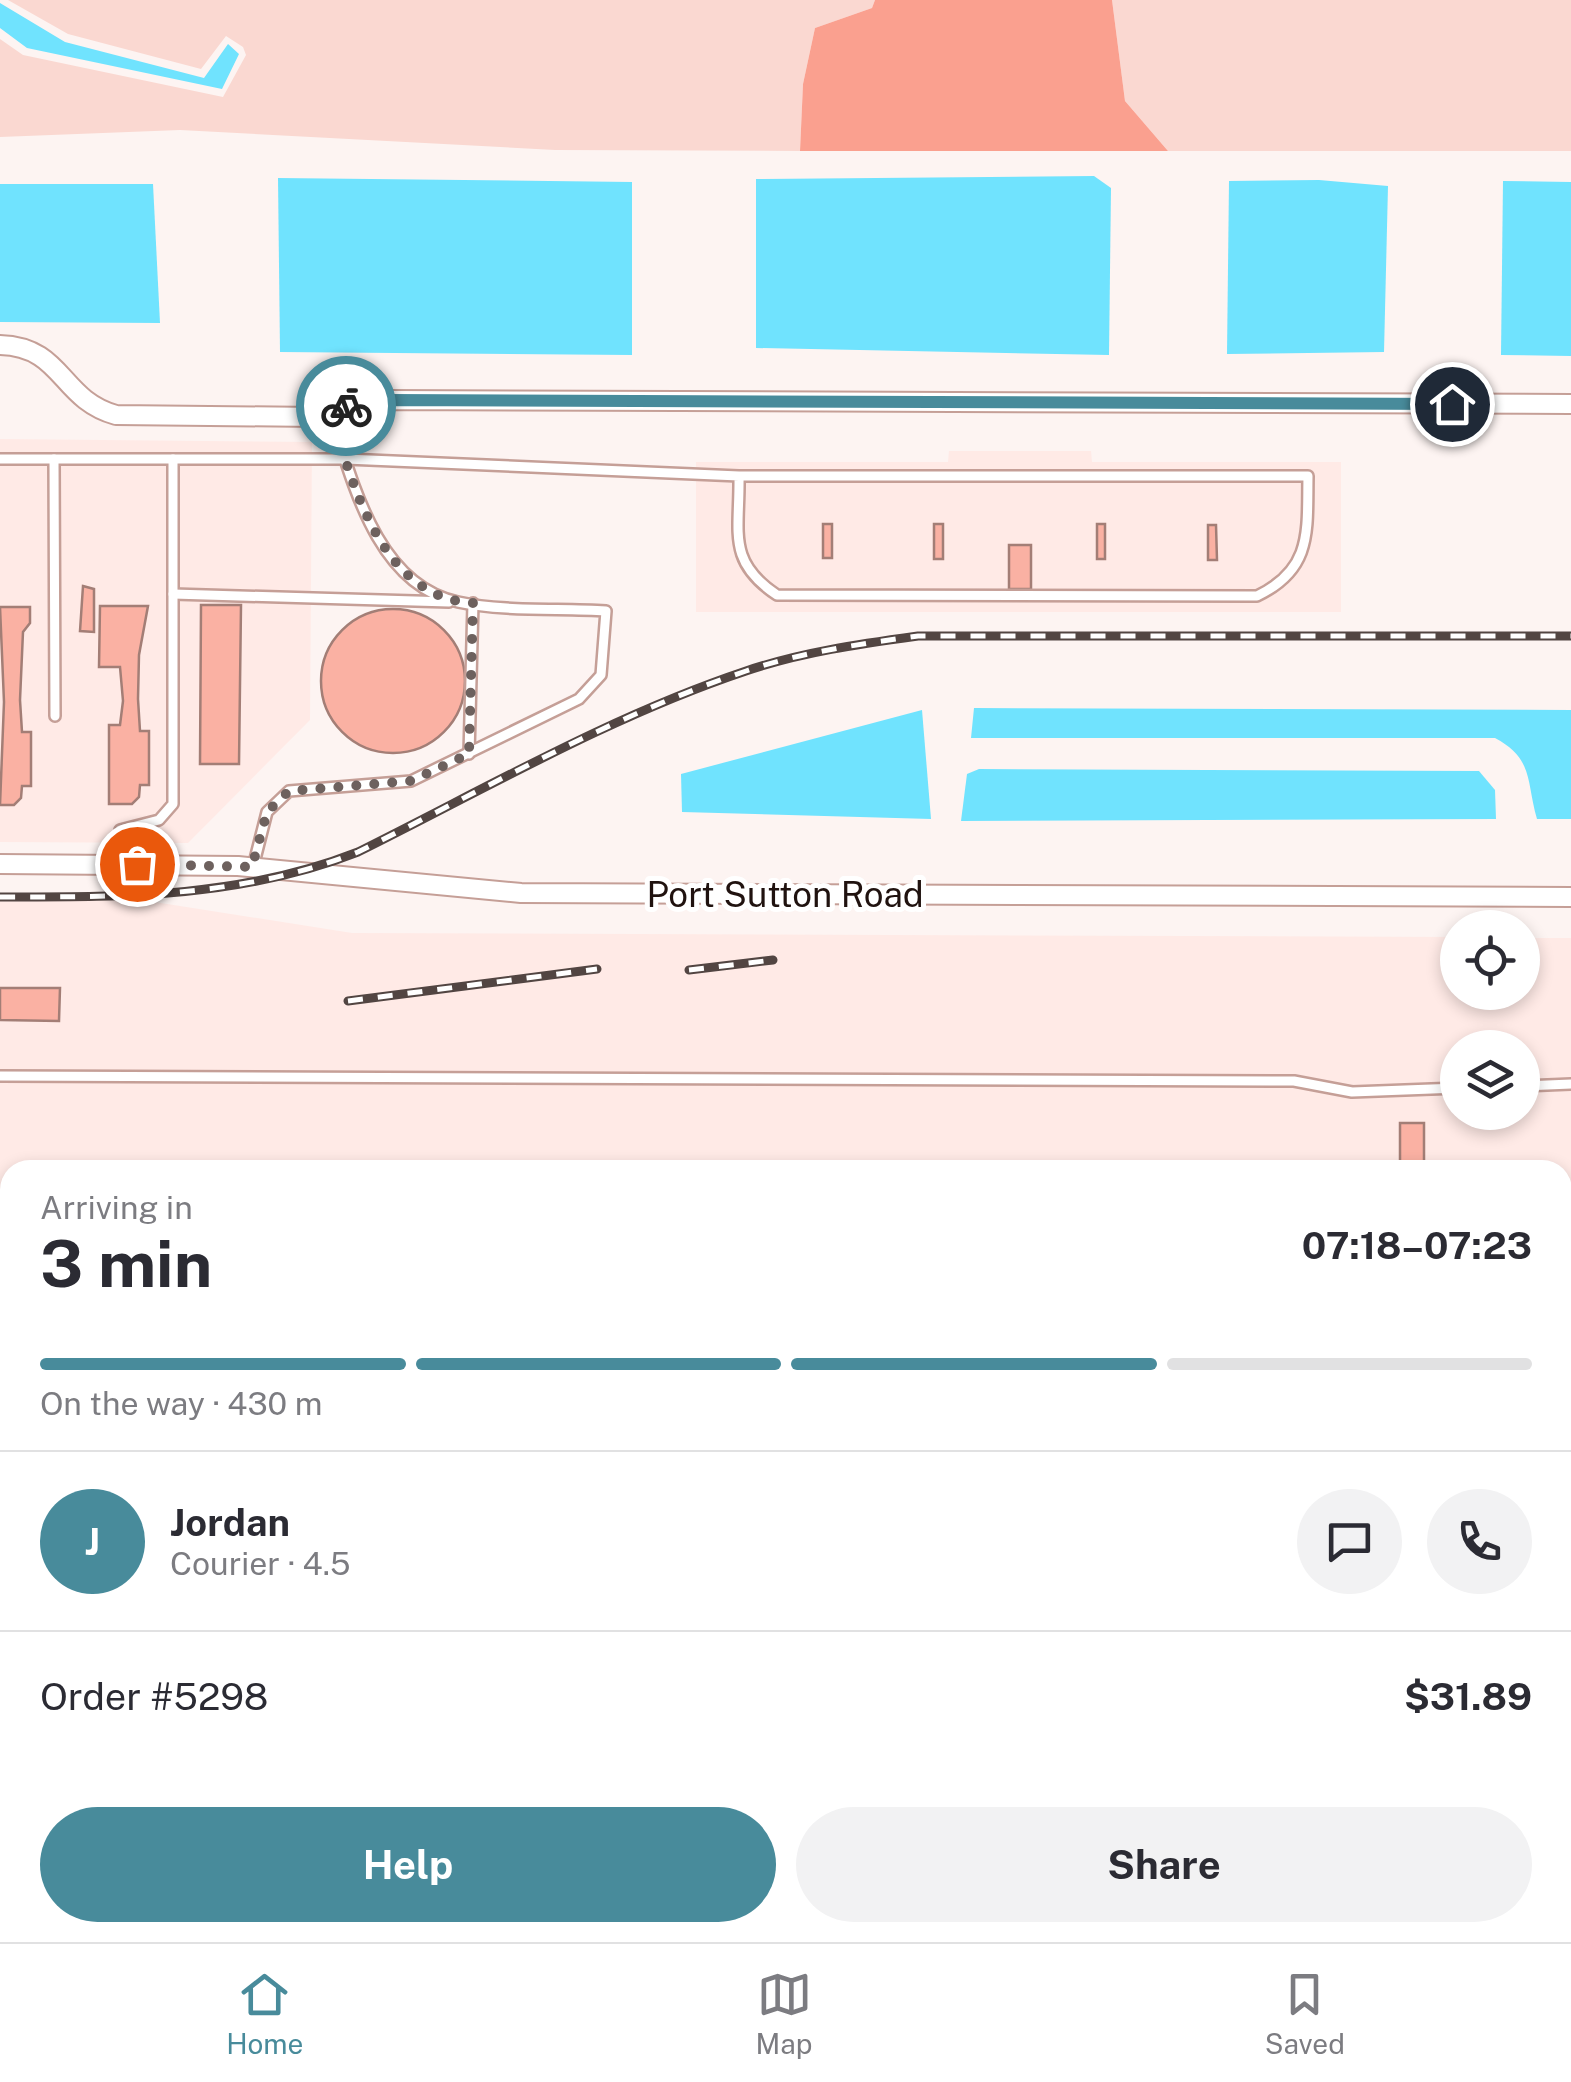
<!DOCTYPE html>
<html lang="en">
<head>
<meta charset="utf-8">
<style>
	:root { --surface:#fff; --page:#f2f2f3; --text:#2b2b33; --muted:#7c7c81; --line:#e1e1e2; --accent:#488b9b }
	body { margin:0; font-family:"Public Sans",sans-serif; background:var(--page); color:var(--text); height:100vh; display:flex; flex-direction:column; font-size:38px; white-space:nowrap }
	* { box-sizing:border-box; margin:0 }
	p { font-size:32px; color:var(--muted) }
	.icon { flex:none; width:55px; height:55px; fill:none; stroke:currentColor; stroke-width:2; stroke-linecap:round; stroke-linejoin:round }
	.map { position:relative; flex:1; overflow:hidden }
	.drawer { position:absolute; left:0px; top:1160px; width:1572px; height:782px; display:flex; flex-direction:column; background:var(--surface); border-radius:30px 30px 0 0; box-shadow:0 5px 15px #0003 }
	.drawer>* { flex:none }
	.controls { position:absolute; left:1440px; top:910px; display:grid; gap:20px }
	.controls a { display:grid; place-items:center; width:100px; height:100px; border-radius:50%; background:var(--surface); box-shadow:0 5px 15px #0003; font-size:50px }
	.pin { position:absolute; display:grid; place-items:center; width:85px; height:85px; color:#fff; margin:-42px; border:5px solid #fff; border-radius:50%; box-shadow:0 2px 10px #0007 }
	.courier { position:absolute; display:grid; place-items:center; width:100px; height:100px; margin:-50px; border:8px solid #488b9b; border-radius:50%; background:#fff; color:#222; box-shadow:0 2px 12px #0007 }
	.summary em { font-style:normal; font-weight:700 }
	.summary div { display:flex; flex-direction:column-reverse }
	.summary { display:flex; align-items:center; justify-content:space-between; height:170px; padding:0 40px }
	h1 { font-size:65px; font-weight:700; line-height:75px }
	.bar { display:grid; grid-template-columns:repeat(4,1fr); gap:15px 10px; align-content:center; height:120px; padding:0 40px }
	.bar i { height:12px; border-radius:8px; background:var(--line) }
	.bar .selected { background:var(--accent) }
	.bar p { grid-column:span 4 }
	.line { display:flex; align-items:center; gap:25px; padding:0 40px; border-top:2px solid var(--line) }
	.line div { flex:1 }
	.round { display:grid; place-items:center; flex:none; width:105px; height:105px; border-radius:52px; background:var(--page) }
	.button { display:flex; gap:20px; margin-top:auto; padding:20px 40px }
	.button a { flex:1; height:115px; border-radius:60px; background:var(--accent); color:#fff; font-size:40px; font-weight:700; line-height:115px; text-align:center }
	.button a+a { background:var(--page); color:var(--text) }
	.dock { display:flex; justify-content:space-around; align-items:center; height:140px; border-top:2px solid var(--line); background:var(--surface); font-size:28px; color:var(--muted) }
	.dock a { display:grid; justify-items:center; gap:5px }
	.dock .selected { color:var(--accent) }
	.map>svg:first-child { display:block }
	.built { fill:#ffeae6; fill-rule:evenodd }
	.green { fill:#fad8d1 }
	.forest { fill:#faa08f }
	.water { fill:#70e3fe }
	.building { fill:#fab1a3; stroke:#a37e76; stroke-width:2.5 }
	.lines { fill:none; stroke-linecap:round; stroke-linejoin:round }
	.service-casing { stroke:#c59f97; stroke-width:14 }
	.minor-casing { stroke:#c59f97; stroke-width:22 }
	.service { stroke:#fff; stroke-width:9 }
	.minor { stroke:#fff; stroke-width:18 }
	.rail-casing { stroke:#524542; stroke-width:9 }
	.rail { stroke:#fff; stroke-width:5; stroke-dasharray:15; stroke-linecap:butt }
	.done { stroke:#6d615e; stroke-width:10; stroke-dasharray:0 18 }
	.route { stroke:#488b9b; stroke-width:12 }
	.labels { text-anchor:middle; stroke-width:10; stroke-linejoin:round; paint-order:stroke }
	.street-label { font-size:35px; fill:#20120f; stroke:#fff }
</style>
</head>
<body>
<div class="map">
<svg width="1571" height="1942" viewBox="0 0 1571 1942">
	<rect width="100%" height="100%" fill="#fdf4f2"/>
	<!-- built -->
	<g class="built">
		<polygon points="0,439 312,442 310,720 188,843 0,842"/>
		<polygon points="949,451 1091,451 1092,462 1341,462 1341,612 696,612 696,462 948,462"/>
		<path d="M0 895 123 897 352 933 1457 937 1458 992H1522L1523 938H1571V1392H1562V1170H10V1426H0ZM1458 1048H1522V1112H1458Z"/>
		<polygon points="1562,1693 1571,1693 1571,1942 115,1942 115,1932 1562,1932"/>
		<polygon points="0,1848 10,1848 10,1932 107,1933 107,1942 0,1942"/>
	</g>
	<!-- green -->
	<g class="green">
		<polygon points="8,0 875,0 872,8 815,28 803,84 800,151 555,150 180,130 0,137 0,39 23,55 223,97 246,55 243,47 226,36 201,69 68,34"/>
		<polygon points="1112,0 1571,0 1571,151 1168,151 1125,101"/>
	</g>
	<!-- forest -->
	<polygon class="forest" points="875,0 1112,0 1125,101 1168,151 800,151 803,84 815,28 872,8"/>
	<!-- water -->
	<g class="water">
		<polygon points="0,3 65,42 204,78 228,44 239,54 222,89 27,48 0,28"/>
		<polygon points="1094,176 1111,188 1109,355 756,348 756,179"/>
		<polygon points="278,178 632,182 632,355 280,352"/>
		<polygon points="1319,180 1388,186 1384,352 1227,354 1229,181"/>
		<polygon points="1503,181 1571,182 1571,356 1501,355"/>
		<polygon points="0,184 153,184 160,323 0,322"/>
		<path d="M974 708 1571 710V819H1537C1526 781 1534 759 1495 738H971Z"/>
		<polygon points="922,710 931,819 682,812 681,774"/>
		<polygon points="979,769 1479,771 1495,790 1496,819 961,821 967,774"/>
		<polygon points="10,1260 10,1339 0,1327 0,1263"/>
		<polygon points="1563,1392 1571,1393 1571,1693 1563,1693"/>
		<rect x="0" y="1426" width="10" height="413"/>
	</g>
	<!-- building -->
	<g class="building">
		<rect x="823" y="524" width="9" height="34"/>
		<rect x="934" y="524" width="9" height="35"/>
		<rect x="1097" y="524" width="8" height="35"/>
		<polygon points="1208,525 1216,525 1217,560 1208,560"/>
		<rect x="1009" y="545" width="22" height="44"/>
		<polygon points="83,586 94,589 94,632 80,631"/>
		<polygon points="201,605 241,605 239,764 200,764"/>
		<polygon points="100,606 148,606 139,655 138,699 140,731 149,731 149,785 140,785 139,797 132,804 109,804 109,725 120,725 123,701 120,667 99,667"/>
		<polygon points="0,607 30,607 30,623 23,632 20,700 22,732 31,732 31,786 22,786 21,798 14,805 0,805 4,702"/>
		<circle cx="393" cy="681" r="72"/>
		<polygon points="0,988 60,988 59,1021 0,1020"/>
		<rect x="1400" y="1123" width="24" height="39"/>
		<polygon points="1571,1838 1571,1896 1562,1874 1563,1855"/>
		<polygon points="248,1932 257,1942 186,1942 195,1932"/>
		<polygon points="340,1932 385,1932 400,1942 324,1942"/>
		<polygon points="496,1932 541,1932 557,1942 480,1942"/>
		<polygon points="899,1932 1152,1932 1174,1942 921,1942"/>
		<polygon points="1227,1932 1319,1932 1315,1942 1232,1942 1224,1938"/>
		<polygon points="1494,1936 1516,1942 1469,1942 1481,1937"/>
	</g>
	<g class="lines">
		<!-- service casing -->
		<g class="service-casing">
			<g id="service">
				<path d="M0 459H346L739 476H1308C1307 531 1313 569 1257 596L777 595C726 561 740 532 739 476"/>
				<polyline points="54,459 55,716"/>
				<polyline points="173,594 449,602"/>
				<polyline points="469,754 473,603"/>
				<polyline points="120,830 159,820 173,804 173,459"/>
				<path d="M253 867 267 812 289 791 411 781 579 699 601 675 606 611C558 608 505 612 458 602 376 585 352 480 330 412"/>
				<polyline points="0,1076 1294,1081 1352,1092 1458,1088"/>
				<polyline points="1522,1086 1571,1084"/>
				<polyline points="0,1239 10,1239"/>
				<polyline points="0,1903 10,1907"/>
				<polyline points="39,1932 43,1942"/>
				<polyline points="667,1932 667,1942"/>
				<polyline points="676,1932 700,1942"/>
				<polyline points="1192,1932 1213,1942"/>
			</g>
		</g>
		<!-- minor casing -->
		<g class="minor-casing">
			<g id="minor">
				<path d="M0 345C64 347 59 399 116 415L317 417 355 403 386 400 1571 404"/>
				<polyline points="0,864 238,866 521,893 1571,897"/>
			</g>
		</g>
		<!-- service -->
		<use href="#service" class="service"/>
		<!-- minor -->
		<use href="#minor" class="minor"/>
		<!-- rail casing -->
		<g class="rail-casing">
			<g id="rail">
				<path d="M0 897C123 897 241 898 358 852 485 789 611 716 746 671 802 652 860 644 918 636H1571"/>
				<polyline points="689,970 773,960"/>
				<polyline points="348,1001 597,969"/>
				<polyline points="784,1932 806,1942"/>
				<polyline points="820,1932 842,1942"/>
				<polyline points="749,1934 767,1942"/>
			</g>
		</g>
		<!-- rail -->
		<use href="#rail" class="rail"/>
	</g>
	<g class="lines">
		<!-- done -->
		<path class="done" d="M137 864 252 867 267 812 289 791 411 781 469 754 473 603C381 598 353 484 330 412L346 406"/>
		<!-- route -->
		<polyline class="route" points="346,406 386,400 1452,404"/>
	</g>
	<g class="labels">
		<!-- street labels -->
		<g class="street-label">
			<text x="785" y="907">Port Sutton Road</text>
		</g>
	</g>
</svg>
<div class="controls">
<a><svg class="icon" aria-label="locate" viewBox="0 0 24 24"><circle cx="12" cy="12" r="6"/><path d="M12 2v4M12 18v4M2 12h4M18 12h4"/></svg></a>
<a><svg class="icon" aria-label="layers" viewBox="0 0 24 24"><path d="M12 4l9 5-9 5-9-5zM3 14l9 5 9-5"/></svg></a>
</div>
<div class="pin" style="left:137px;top:864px;background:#ea580c"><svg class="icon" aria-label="bag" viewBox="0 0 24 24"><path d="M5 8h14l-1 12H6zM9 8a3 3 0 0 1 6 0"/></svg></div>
<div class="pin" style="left:1452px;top:404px;background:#1f2937"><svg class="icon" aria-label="home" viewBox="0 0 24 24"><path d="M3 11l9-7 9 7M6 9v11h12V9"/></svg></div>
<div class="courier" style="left:346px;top:406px"><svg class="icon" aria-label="bike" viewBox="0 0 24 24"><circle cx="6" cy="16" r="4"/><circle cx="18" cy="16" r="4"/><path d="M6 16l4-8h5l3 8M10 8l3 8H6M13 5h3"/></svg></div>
<section class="drawer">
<div class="summary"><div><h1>3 min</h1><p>Arriving in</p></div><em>07:18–07:23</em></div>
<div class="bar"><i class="selected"></i><i class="selected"></i><i class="selected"></i><i></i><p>On the way · 430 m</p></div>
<div class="line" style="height:180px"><b class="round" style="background:var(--accent);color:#fff">J</b><div><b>Jordan</b><p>Courier · 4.5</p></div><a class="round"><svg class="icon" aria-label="chat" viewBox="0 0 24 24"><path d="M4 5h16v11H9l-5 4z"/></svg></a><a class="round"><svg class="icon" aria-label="phone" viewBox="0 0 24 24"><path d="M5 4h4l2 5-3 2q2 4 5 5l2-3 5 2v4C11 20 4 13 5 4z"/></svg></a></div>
<div class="line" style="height:130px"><div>Order #5298</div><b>$31.89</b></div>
<div class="button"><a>Help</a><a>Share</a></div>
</section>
</div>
<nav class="dock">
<a class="selected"><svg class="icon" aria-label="home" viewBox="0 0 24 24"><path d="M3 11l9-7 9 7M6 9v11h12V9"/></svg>Home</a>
<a><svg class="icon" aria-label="map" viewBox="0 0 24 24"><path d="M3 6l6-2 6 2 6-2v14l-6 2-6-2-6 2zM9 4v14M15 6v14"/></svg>Map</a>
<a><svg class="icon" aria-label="saved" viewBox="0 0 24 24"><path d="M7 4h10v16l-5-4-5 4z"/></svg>Saved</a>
</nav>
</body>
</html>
